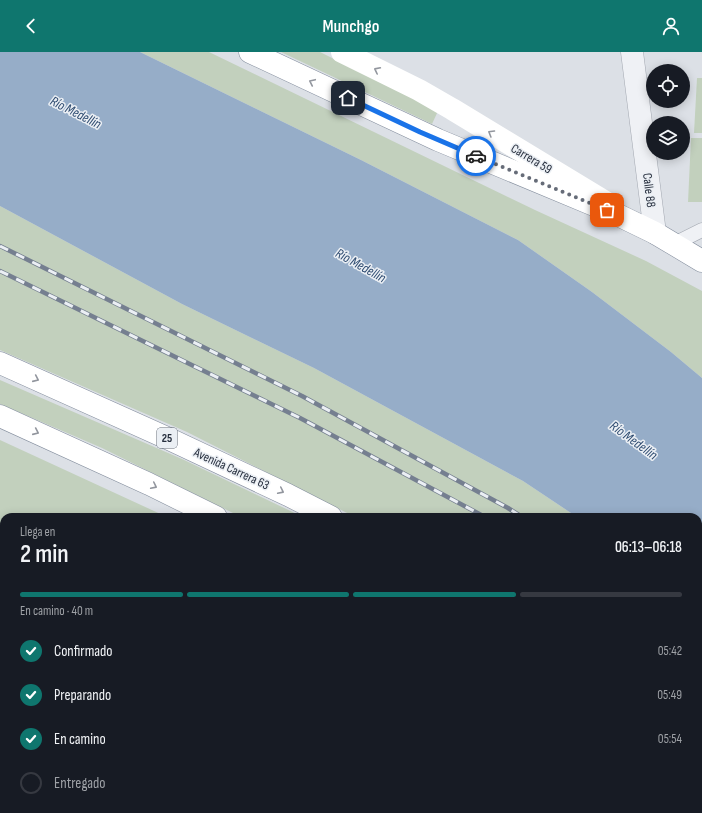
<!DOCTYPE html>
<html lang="es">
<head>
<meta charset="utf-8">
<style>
	:root { --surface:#171b24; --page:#242831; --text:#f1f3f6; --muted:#9ea1a6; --line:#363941; --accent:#0f766e }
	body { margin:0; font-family:"Sofia Sans Condensed",sans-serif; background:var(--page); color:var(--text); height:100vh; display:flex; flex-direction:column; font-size:15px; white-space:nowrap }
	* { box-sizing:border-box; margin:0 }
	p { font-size:13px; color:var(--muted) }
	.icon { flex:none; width:22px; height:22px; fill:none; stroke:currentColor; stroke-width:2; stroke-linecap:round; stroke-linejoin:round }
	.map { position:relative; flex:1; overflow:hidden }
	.side { position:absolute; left:0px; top:461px; width:702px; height:300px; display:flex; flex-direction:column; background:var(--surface); border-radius:12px 12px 0 0; box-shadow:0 2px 10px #0003 }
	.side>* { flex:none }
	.buttons { position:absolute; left:646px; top:12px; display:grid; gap:8px }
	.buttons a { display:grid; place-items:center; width:44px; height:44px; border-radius:50%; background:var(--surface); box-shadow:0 2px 10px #0003; font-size:20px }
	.pin { position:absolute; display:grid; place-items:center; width:34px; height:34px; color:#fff; margin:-17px; border-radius:8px; box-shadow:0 2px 6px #0006 }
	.courier { position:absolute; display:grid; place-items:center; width:40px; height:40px; margin:-20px; border:3px solid #1a73e8; border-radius:50%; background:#fff; color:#222; box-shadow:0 1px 5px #0007 }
	.summary em { font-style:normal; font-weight:600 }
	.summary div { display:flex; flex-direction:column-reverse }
	.summary { display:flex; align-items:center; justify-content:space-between; height:68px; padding:0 20px }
	h1 { font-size:26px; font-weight:600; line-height:30px }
	.bar { display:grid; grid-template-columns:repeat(4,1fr); gap:6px 4px; align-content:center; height:48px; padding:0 20px }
	.bar i { height:5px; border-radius:3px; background:var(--line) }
	.bar .selected { background:var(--accent) }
	.bar p { grid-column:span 4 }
	ol { padding:0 20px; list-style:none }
	li { display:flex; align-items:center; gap:12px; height:44px }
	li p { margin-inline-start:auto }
	li .icon { padding:4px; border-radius:50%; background:var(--accent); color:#fff; stroke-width:4 }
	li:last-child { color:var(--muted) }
	li i { width:22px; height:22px; border:2px solid var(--line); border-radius:50% }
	header { display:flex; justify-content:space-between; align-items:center; height:52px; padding:0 20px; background:var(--accent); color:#fff; font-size:18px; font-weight:600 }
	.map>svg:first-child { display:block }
	.built { fill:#cacfd8 }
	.green { fill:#c2d0bd }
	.water { fill:#96adc8 }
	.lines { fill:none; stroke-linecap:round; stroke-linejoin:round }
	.service-casing { stroke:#a2a7b0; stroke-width:15 }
	.minor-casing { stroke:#a2a7b0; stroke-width:23 }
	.trunk-casing { stroke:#838d9d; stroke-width:23 }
	.service { stroke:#eff1f5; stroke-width:14 }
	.minor { stroke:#eff1f5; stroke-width:22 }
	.secondary { stroke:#fff; stroke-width:22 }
	.trunk { stroke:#fff; stroke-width:22 }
	.rail-casing { stroke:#757f90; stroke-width:4.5 }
	.rail { stroke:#ebeff4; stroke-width:3; stroke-dasharray:9; stroke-linecap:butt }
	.oneway { stroke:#92969e }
	.done { stroke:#666c78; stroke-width:4; stroke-dasharray:0 7.2 }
	.route { stroke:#1a73e8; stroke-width:5 }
	.labels { text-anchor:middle; stroke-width:3; stroke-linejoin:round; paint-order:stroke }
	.shield { fill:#ebeff4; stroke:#616874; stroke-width:1 }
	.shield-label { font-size:12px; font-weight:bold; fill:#262e3d }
	.street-label { font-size:13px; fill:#262e3d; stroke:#ebeff4 }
	.water-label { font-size:14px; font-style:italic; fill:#2f4c71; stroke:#ebeff4 }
</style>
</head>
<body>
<header><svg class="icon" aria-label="back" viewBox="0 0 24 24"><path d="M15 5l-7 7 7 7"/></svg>Munchgo<svg class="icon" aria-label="person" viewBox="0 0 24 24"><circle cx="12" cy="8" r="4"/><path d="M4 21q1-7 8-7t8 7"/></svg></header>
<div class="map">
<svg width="702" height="761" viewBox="0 0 702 761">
	<rect width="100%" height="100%" fill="#dce0e6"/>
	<!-- built -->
	<polygon class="built" points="4,544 4,757 537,757 541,759 541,761 0,761 0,555"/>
	<!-- green -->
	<g class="green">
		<polygon points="140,0 209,0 535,158 646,209 702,239 702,326 671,300 592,240 518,188 361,108"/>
		<polygon points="281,0 320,0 438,59 432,72"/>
		<polygon points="697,26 702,26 702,81 694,81"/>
		<polygon points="691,86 702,86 702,150 688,150"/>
		<polygon points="0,154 182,252 314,316 523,429 577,465 355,465 187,380 0,298"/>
		<polygon points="0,328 182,407 303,465 241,465 102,396 0,352"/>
		<polygon points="0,388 167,465 4,465 4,544 0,555"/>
		<polygon points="698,549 702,552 702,675 698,672"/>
		<polygon points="698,721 702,724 702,759 698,756"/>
		<polygon points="537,757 600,757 604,761 573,761 541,759"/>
	</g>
	<!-- water -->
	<polygon class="water" points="0,0 140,0 361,108 518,188 592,240 671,300 702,326 702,552 698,549 698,465 577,465 523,429 314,316 182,252 0,154"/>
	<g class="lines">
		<!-- service casing -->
		<g class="service-casing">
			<g id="service">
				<polyline points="674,192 702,178"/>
				<polyline points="416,757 425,761"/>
				<polyline points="165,761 165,757"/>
			</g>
		</g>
		<!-- minor casing -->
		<g class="minor-casing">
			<polyline id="minor" points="632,0 655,181"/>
		</g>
		<!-- trunk casing -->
		<g class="trunk-casing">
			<g id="trunk">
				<polyline points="250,0 438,88 618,163 655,181 702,209"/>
				<polyline points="0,311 167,386 288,443 331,465"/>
				<polyline points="0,364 149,432 216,465"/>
				<polyline points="698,694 702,697"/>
				<polyline points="668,757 674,761"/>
			</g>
		</g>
		<!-- service -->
		<use href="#service" class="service"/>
		<!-- minor -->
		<use href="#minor" class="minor"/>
		<!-- secondary -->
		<polyline class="secondary" points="342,0 419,38 452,57 607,151"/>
		<!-- trunk -->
		<use href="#trunk" class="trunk"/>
		<!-- rail casing -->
		<g class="rail-casing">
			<g id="rail">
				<polyline points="0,194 302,344 508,456 522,465"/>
				<polyline points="0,219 300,366 485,465"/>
				<polyline points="698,588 702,591"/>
				<polyline points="698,609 702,612"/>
			</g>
		</g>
		<!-- rail -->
		<use href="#rail" class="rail"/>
	</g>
	<!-- one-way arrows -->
	<defs><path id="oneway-chevron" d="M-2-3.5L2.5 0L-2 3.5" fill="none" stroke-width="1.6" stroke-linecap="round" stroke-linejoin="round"/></defs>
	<g class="oneway">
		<use href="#oneway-chevron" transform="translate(377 18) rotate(-153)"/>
		<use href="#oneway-chevron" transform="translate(312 30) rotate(-155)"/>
		<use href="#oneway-chevron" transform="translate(491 81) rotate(-149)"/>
		<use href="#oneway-chevron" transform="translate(36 327) rotate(24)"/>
		<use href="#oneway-chevron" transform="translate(36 380) rotate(24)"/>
		<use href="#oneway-chevron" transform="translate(154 434) rotate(26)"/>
		<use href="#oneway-chevron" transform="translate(281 439) rotate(26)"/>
	</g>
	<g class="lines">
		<!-- done -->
		<polyline class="done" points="476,104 607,158"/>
		<!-- route -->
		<polyline class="route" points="348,46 420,80 476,104"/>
	</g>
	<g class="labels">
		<!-- shield labels -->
		<rect class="shield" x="157" y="376" width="20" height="20" rx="3"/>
		<g class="shield-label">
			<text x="167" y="390">25</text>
		</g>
		<!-- street labels -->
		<g class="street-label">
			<text transform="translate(532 106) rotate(31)" y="5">Carrera 59</text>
			<text transform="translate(650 138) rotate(83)" y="5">Calle 88</text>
			<text transform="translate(232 416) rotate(25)" y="5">Avenida Carrera 63</text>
		</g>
		<!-- water labels -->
		<g class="water-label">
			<text transform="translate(76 60) rotate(27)" y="5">Río Medellín</text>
			<text transform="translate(361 213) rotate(29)" y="5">Río Medellín</text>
			<text transform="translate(634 388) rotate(36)" y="5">Río Medellín</text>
		</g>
	</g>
</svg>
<div class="buttons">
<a><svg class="icon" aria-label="locate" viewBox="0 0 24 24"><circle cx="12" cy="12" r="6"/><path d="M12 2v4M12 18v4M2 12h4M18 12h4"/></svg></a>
<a><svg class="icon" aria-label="layers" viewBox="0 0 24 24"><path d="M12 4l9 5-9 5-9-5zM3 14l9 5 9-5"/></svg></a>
</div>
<div class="pin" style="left:607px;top:158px;background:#ea580c"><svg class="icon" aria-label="bag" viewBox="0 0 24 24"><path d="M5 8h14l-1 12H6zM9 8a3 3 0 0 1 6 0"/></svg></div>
<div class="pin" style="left:348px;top:46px;background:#1f2937"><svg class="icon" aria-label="home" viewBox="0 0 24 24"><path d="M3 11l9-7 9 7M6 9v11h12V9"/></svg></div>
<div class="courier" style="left:476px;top:104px"><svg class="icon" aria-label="car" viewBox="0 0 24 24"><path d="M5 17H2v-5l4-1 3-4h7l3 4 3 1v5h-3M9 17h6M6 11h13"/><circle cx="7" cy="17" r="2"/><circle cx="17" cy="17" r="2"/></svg></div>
<section class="side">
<div class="summary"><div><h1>2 min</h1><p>Llega en</p></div><em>06:13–06:18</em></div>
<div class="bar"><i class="selected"></i><i class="selected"></i><i class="selected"></i><i></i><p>En camino · 40 m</p></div>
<ol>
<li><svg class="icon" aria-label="check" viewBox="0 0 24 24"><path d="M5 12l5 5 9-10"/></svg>Confirmado<p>05:42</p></li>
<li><svg class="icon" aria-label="check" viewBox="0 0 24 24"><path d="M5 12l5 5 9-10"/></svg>Preparando<p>05:49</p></li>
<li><svg class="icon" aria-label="check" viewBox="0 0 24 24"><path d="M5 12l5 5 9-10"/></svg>En camino<p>05:54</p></li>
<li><i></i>Entregado</li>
</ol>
</section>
</div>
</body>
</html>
